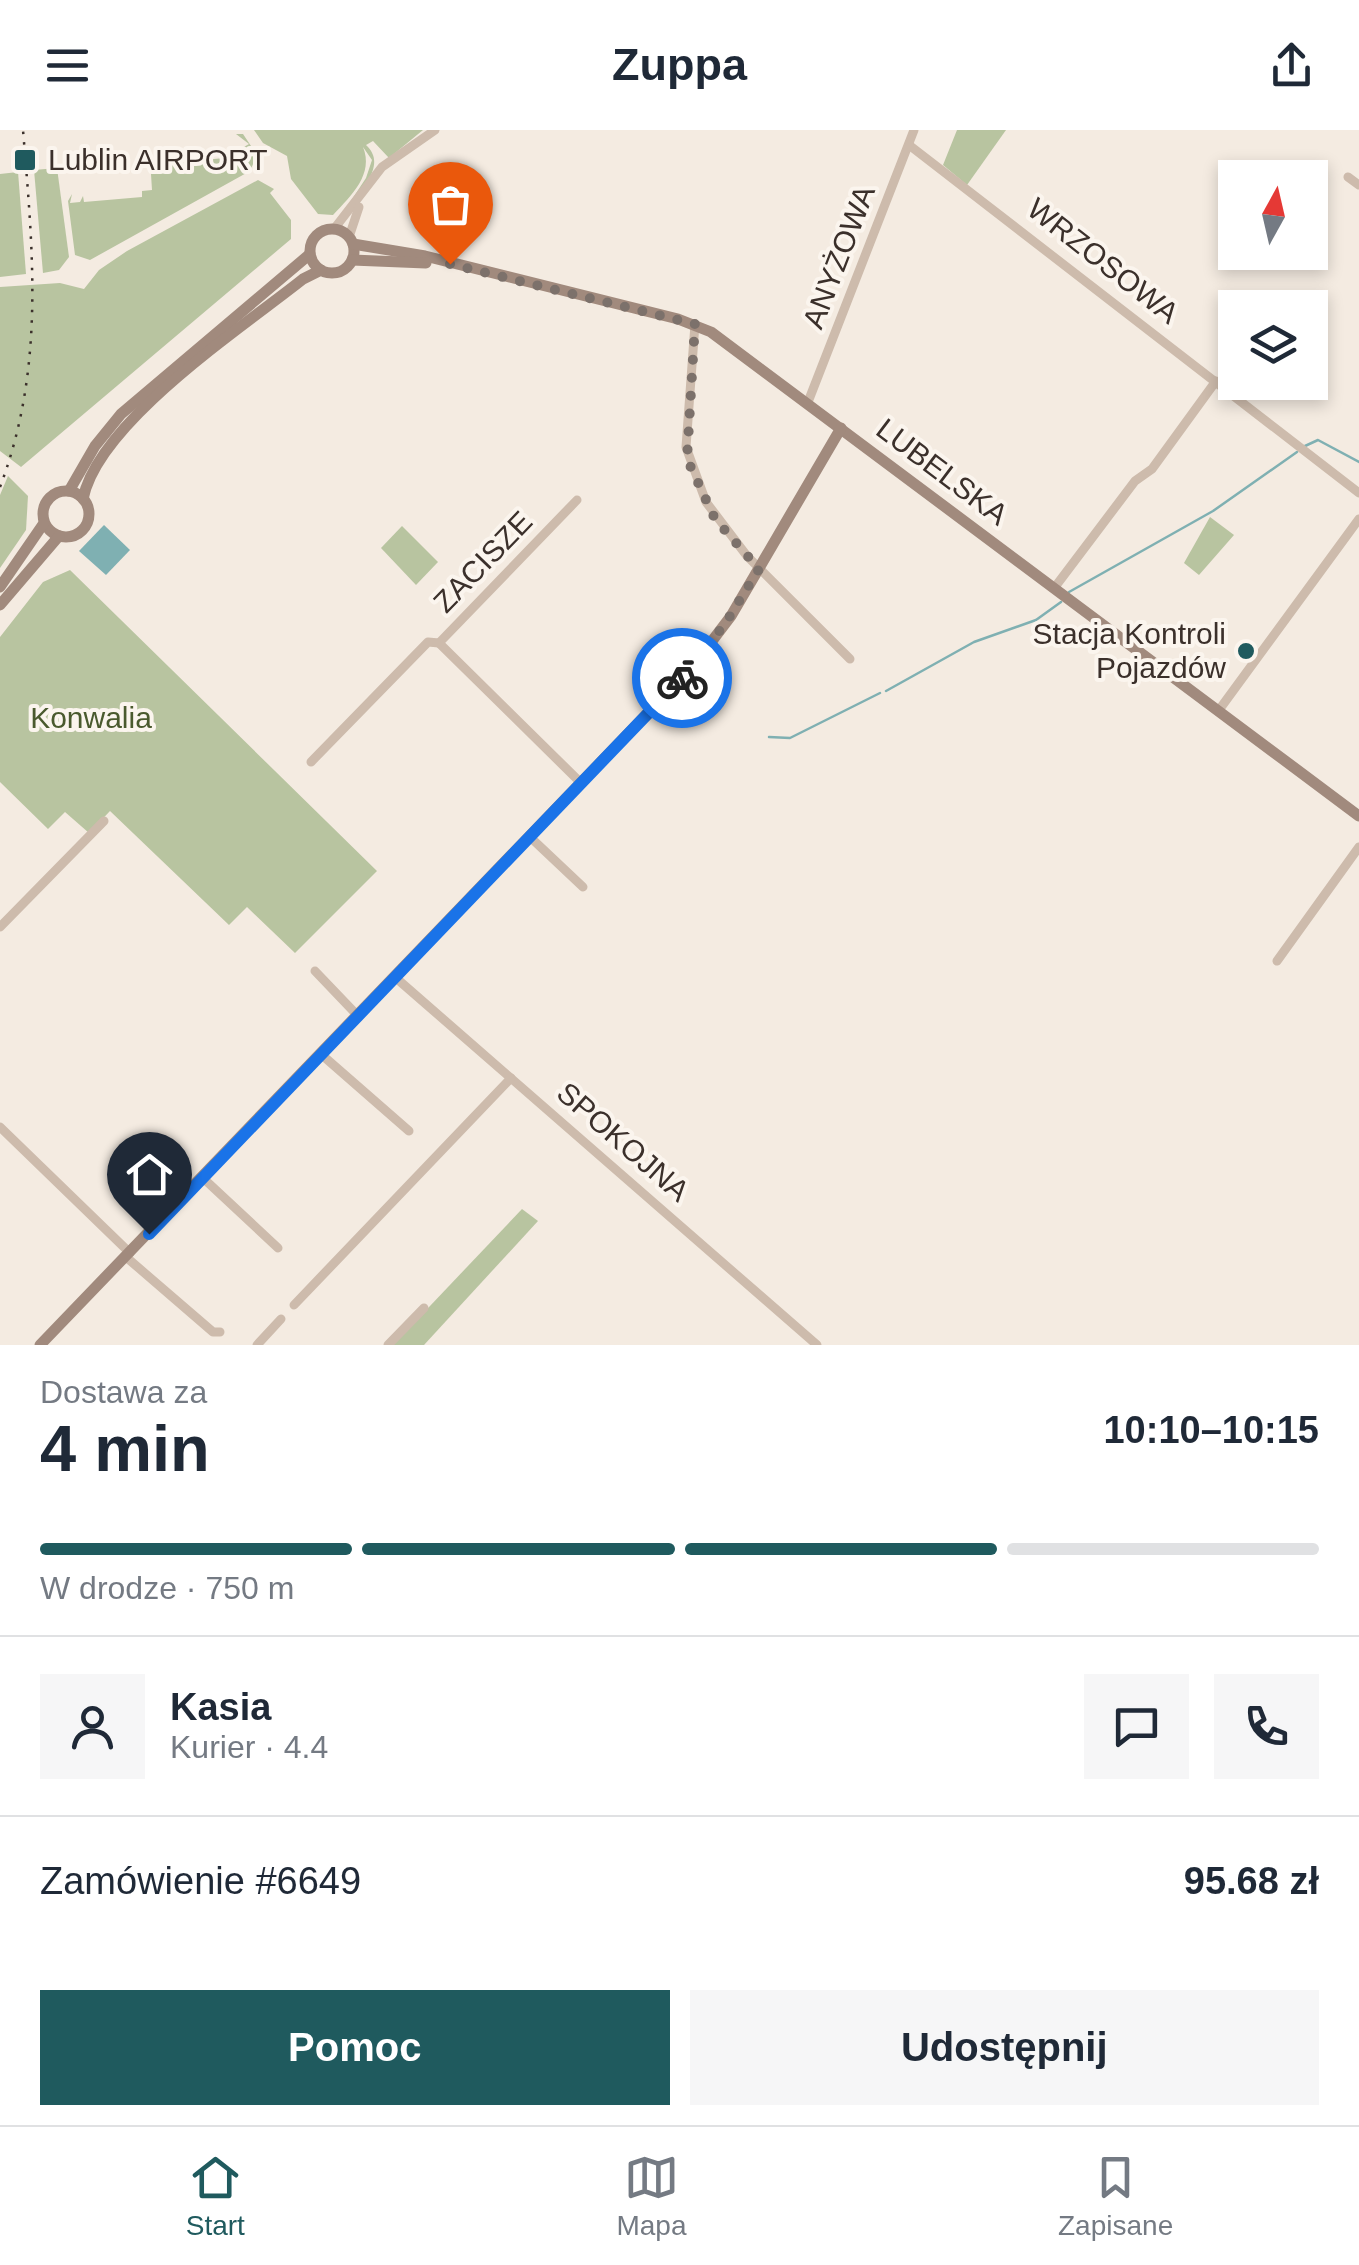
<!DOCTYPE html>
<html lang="pl">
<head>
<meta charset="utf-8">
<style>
	:root { --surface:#fff; --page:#f6f6f7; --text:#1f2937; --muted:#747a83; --line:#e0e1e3; --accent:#1f5a5e }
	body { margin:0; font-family:Helvetica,sans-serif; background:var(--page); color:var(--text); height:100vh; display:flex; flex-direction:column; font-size:38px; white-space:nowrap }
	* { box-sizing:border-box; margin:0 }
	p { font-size:32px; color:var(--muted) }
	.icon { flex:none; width:55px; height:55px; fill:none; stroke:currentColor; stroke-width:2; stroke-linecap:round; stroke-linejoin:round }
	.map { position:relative; height:1215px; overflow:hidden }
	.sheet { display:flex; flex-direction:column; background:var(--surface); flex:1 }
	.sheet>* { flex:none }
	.needle { width:65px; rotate:8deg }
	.fabs { position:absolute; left:1218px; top:30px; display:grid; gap:20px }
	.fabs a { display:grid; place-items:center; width:110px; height:110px; border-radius:0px; background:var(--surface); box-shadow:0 5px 15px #0003; font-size:50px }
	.pin { position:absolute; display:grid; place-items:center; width:85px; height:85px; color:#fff; margin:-102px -42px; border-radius:50% 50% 50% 0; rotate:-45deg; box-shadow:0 0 10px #0007 }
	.pin .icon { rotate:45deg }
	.courier { position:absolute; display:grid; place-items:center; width:100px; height:100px; margin:-50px; border:8px solid #1a73e8; border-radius:50%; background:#fff; color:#222; box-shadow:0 2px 12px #0007 }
	.head em { font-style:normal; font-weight:700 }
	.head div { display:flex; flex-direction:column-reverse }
	.head { display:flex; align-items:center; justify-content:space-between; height:170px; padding:0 40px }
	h1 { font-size:65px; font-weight:700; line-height:75px }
	.bar { display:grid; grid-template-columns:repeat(4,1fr); gap:15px 10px; align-content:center; height:120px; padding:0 40px }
	.bar i { height:12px; border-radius:8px; background:var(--line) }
	.bar .current { background:var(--accent) }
	.bar p { grid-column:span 4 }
	.line { display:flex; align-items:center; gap:25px; padding:0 40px; border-top:2px solid var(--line) }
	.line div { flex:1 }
	.round { display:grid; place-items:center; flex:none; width:105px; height:105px; border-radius:0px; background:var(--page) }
	.cta { display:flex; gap:20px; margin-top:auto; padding:20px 40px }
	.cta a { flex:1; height:115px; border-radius:0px; background:var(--accent); color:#fff; font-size:40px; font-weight:700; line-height:115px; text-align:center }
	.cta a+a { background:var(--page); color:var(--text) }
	header { display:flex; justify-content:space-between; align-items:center; height:130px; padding:0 40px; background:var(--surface); font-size:45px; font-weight:700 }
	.tabs { display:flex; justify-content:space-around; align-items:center; height:140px; border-top:2px solid var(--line); background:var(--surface); font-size:28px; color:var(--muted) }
	.tabs a { display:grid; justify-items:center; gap:5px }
	.tabs .current { color:var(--accent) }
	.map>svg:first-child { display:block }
	.green { fill:#b8c4a0 }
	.water { fill:#7fb0b2 }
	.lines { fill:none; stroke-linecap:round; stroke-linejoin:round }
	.stream { stroke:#7fb0b2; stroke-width:2.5 }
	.street { stroke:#cdbbac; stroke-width:9 }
	.secondary { stroke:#a18a7d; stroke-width:11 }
	.rail { stroke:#3b302b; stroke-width:2.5; stroke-dasharray:2.5 8; stroke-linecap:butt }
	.done { stroke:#7c716b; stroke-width:10; stroke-dasharray:0 18 }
	.route { stroke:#1a73e8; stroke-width:12 }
	.poi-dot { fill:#1f5a5e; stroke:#fbf5ee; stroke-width:4 }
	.labels { text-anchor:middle; stroke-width:8; stroke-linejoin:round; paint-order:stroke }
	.poi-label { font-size:30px; fill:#3b302b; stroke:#fbf5ee; text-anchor:start }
	.street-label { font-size:30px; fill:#3b302b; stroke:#fbf5ee }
	.park-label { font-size:30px; fill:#4a5a2e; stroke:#fbf5ee }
</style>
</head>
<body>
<header><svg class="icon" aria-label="menu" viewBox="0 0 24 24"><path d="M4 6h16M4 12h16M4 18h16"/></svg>Zuppa<svg class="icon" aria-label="share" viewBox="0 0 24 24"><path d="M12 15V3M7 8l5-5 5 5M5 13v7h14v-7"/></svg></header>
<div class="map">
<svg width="1359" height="1215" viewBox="0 0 1359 1215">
	<rect width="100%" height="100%" fill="#f4ebe1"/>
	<!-- green -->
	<g class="green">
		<path d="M254 0H423L389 28 373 11 366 15C389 36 358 63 343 83L366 48 372 30 363 17C374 44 352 65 333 85L318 84 291 49 287 26 263 13Z"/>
		<polygon points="957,0 1006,0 967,55 943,35"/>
		<polygon points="236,4 243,4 257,25 250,41 90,130 75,125 68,71 72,64 70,73 80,72 83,66 84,72 142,67 142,61 152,60 150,28 153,34 191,31 191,25 201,24 202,30 237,27 237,21 249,14"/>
		<polygon points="57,38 69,127 59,140 43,143 34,40"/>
		<polygon points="18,42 26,144 0,147 0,44"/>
		<polygon points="258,50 274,59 270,63 291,90 291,109 21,337 0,321 0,157 60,153 84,159 99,140 127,121"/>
		<polygon points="8,346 28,366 26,400 0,438 0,365"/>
		<polygon points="1210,387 1234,405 1199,445 1184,433"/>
		<polygon points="402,396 438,432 416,455 381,418"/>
		<polygon points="70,440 377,741 295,823 247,777 229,795 110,681 89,703 65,682 48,699 0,652 0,507 43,452"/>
		<polygon points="522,1079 538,1091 424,1215 393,1215"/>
	</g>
	<!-- water -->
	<polygon class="water" points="104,395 130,420 106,445 79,421"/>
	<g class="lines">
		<!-- stream -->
		<g class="stream">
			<polyline points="1305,316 1318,310 1359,332"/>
			<polyline points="1069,462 1213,381 1297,322"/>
			<polyline points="886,561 974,512 1036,490 1061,472"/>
			<polyline points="769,607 790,608 880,563"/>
		</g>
		<!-- street -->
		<g class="street">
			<polyline points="909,15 1359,363"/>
			<polyline points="1348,47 1359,55"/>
			<polyline points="334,99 382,37 435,0"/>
			<polyline points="349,107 359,77"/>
			<polyline points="695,194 686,317 706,372 747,426 850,529"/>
			<polyline points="808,272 914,0"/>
			<polyline points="577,370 439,513 581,653"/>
			<polyline points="1055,457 1135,351 1152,339 1216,251"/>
			<polyline points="1219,580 1359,389"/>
			<polyline points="311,632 428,512 439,513"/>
			<polyline points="530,707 583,757"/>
			<polyline points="0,797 104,691"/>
			<polyline points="1277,831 1359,717"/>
			<polyline points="315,841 359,887"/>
			<polyline points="396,848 817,1215"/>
			<polyline points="322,925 409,1001"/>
			<polyline points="0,997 130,1123"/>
			<polyline points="203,1048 278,1118"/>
			<polyline points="126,1127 213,1202 220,1202"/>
			<polyline points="294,1175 511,948"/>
			<polyline points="257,1215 281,1189"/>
			<polyline points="388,1215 424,1178"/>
		</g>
		<!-- secondary -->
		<g class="secondary">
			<circle cx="332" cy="121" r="22"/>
			<polyline points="353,114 425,126 678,189 711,202 1359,686"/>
			<polyline points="352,130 426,133"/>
			<circle cx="66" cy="384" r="23"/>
			<polyline points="69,361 95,316 121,284 310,124"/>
			<path d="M83 369C98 292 243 197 303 149L321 140"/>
			<polyline points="0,457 44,393"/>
			<polyline points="0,475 59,406"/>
			<polyline points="40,1215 693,536 731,486 841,298"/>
		</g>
		<!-- rail -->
		<path class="rail" d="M0 357C45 238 33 123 23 0"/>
	</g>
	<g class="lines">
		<!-- done -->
		<polyline class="done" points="450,134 695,194 687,329 715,389 759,439 725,494 682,548"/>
		<!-- route -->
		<polyline class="route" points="149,1104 682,548"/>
	</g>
	<!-- markers -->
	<g class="poi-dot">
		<rect x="13" y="18" width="24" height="24" rx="5"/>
		<circle cx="1246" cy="521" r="10"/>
	</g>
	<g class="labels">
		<!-- poi labels -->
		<g class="poi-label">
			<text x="48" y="40">Lublin AIRPORT</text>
			<text x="1226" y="514" text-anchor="end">Stacja Kontroli<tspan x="1226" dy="34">Pojazdów</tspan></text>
		</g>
		<!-- street labels -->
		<g class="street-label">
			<text transform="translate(839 127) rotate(-69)" y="10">ANYŻOWA</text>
			<text transform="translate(1103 131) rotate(38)" y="10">WRZOSOWA</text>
			<text transform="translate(942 342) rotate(37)" y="10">LUBELSKA</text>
			<text transform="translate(483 432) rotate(-46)" y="10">ZACISZE</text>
			<text transform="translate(623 1012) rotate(41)" y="10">SPOKOJNA</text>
		</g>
		<!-- park labels -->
		<g class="park-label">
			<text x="91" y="598">Konwalia</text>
		</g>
	</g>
</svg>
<div class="fabs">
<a><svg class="needle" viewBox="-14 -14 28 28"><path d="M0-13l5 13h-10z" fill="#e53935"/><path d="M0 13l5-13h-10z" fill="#747a83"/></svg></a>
<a><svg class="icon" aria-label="layers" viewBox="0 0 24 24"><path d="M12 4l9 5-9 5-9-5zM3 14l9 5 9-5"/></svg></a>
</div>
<div class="pin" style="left:450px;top:134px;background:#ea580c"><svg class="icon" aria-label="bag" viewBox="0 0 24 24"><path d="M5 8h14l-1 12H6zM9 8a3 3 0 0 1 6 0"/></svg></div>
<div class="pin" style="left:149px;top:1104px;background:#1f2937"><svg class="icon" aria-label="home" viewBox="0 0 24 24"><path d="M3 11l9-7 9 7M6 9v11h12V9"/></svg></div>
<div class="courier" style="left:682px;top:548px"><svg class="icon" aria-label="bike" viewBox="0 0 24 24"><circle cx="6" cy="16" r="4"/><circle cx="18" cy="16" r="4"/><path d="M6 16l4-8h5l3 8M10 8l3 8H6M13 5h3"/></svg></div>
</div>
<section class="sheet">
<div class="head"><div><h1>4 min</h1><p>Dostawa za</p></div><em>10:10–10:15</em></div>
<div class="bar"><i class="current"></i><i class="current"></i><i class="current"></i><i></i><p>W drodze · 750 m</p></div>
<div class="line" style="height:180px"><a class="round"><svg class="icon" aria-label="person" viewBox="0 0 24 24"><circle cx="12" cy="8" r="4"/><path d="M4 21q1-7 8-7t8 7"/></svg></a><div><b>Kasia</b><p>Kurier · 4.4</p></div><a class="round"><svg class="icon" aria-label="chat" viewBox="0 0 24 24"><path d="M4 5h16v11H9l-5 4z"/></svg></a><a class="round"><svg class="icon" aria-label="phone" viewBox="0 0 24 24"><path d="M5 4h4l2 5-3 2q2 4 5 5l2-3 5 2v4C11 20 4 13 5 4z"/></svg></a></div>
<div class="line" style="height:130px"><div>Zamówienie #6649</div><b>95.68 zł</b></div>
<div class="cta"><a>Pomoc</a><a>Udostępnij</a></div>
</section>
<nav class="tabs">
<a class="current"><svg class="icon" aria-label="home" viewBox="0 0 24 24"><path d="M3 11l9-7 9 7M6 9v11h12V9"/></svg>Start</a>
<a><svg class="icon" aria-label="map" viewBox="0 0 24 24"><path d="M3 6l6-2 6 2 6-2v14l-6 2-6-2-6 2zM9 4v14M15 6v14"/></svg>Mapa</a>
<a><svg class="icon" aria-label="saved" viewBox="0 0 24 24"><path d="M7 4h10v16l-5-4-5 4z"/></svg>Zapisane</a>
</nav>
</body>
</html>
